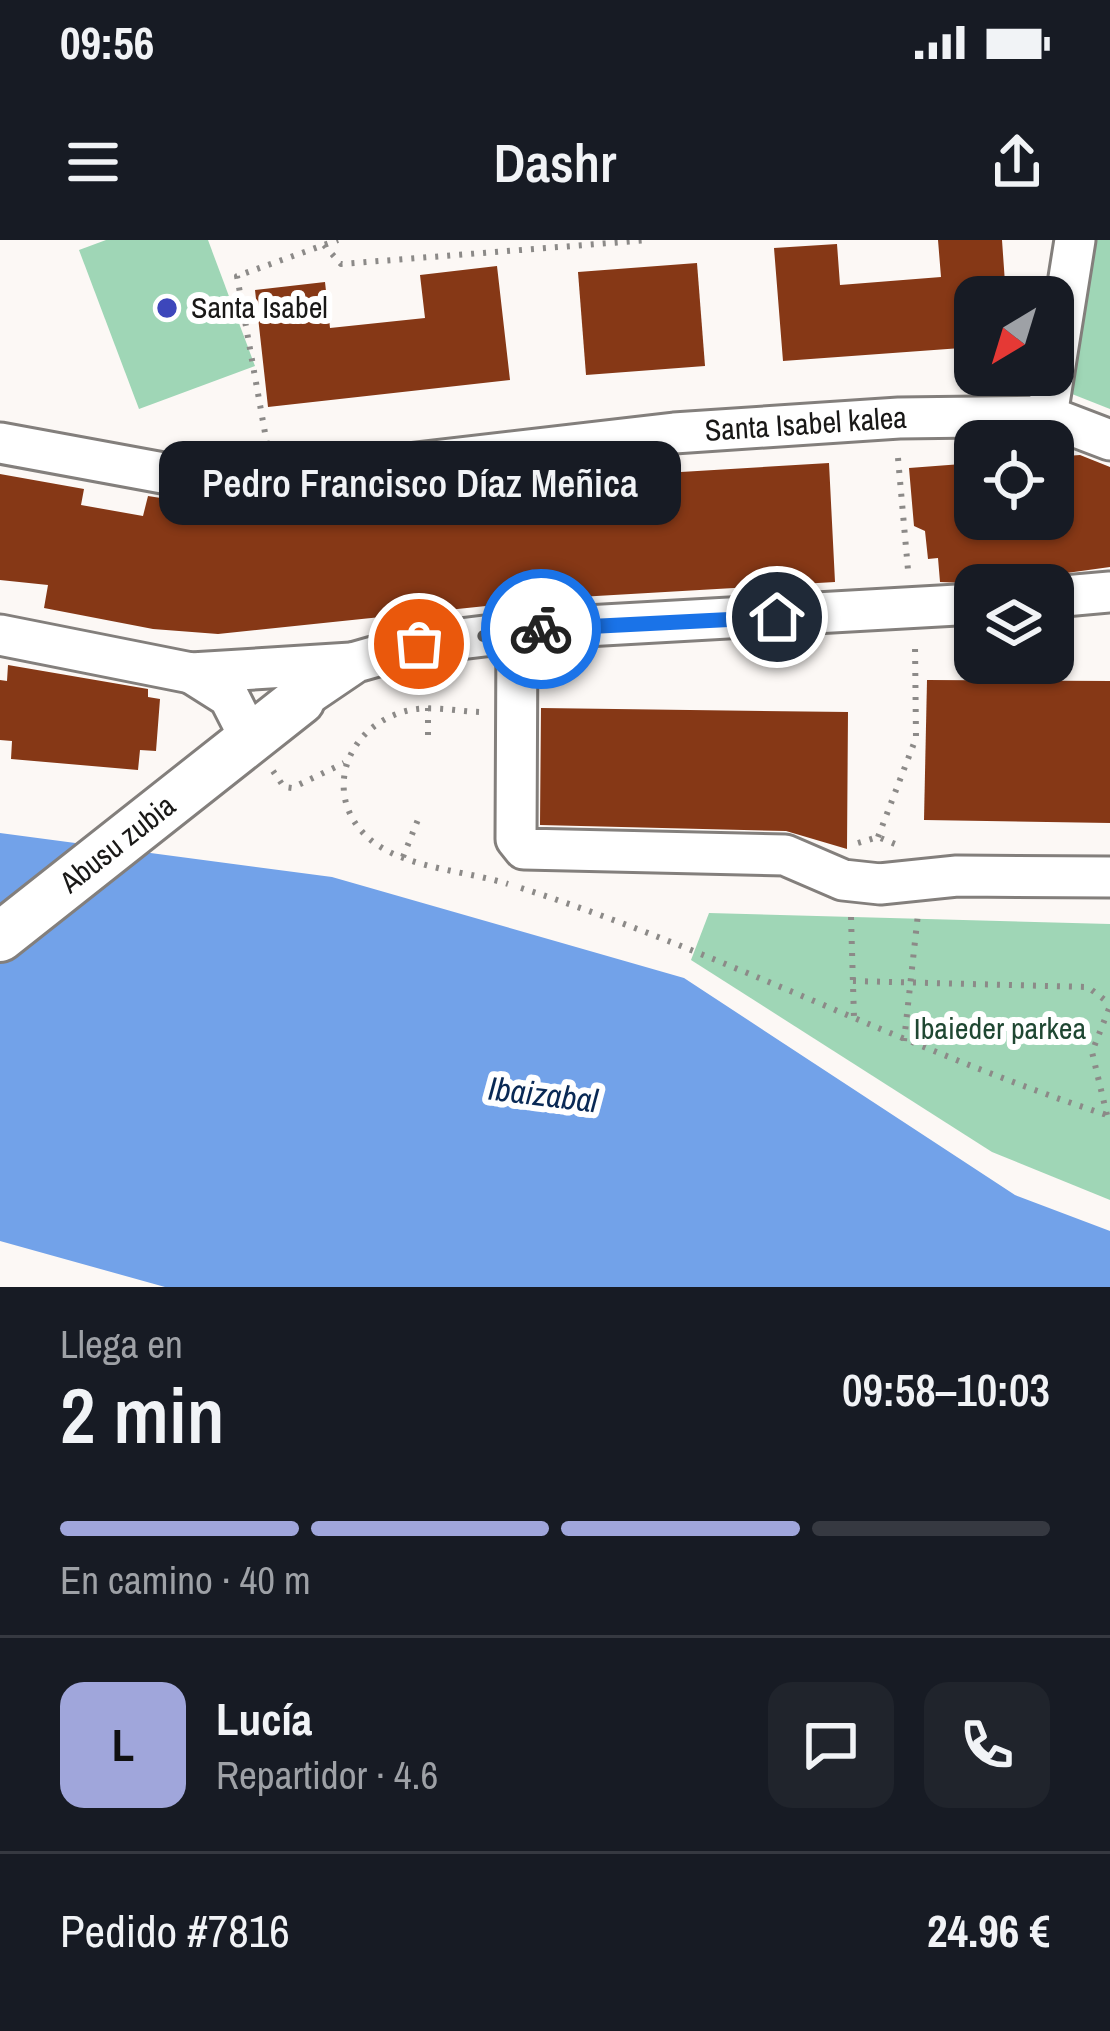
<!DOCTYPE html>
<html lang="es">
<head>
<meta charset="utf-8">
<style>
	:root { --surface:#171b24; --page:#20242c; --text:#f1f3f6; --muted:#9ea1a6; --line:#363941; --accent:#a0a6db }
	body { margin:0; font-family:"Archivo Narrow",sans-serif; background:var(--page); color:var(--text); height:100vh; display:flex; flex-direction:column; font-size:45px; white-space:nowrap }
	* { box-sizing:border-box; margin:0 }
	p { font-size:39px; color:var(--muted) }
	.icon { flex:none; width:66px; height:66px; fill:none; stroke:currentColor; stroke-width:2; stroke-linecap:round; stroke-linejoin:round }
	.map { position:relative; height:1047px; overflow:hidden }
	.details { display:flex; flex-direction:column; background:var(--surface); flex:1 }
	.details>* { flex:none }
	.needle { width:78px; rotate:218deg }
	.buttons { position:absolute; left:954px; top:36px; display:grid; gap:24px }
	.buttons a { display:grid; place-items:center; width:120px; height:120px; border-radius:24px; background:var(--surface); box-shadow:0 3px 9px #0004; font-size:60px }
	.pin { position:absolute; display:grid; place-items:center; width:102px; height:102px; color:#fff; margin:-51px; border:6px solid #fff; border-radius:50%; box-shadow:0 3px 12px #0007 }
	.courier { position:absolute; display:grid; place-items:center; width:120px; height:120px; margin:-60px; border:9px solid #1a73e8; border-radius:50%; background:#fff; color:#222; box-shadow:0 3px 15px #0007 }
	.bubble { position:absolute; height:84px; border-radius:24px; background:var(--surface); box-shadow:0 3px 9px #0004; font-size:39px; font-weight:600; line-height:84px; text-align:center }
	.head em { font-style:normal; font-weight:600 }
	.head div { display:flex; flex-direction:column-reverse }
	.head { display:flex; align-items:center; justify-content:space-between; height:204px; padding:0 60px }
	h1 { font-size:78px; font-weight:600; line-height:90px }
	.bar { display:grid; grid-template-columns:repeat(4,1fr); gap:18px 12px; align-content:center; height:144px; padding:0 60px }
	.bar i { height:15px; border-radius:9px; background:var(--line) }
	.bar .selected { background:var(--accent) }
	.bar p { grid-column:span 4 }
	.line { display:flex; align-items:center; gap:30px; padding:0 60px; border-top:3px solid var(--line) }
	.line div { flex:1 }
	.round { display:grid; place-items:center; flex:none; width:126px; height:126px; border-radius:24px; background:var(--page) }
	.status { display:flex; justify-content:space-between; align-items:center; height:84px; padding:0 60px; background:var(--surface); direction:ltr }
	.status svg { height:33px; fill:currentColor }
	header { display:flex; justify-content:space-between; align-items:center; height:156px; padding:0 60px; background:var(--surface); font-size:54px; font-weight:600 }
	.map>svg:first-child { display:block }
	.green { fill:#9fd6b6 }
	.water { fill:#72a2e9 }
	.building { fill:#863816 }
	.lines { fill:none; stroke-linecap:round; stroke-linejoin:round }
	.minor-casing { stroke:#837f7c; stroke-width:45 }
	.tertiary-casing { stroke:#837f7c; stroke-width:54 }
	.path { stroke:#8c8a88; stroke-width:6; stroke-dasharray:3 9; stroke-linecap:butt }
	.minor { stroke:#fff; stroke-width:39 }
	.tertiary { stroke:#fff; stroke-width:48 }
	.done { stroke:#686665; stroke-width:12; stroke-dasharray:0 21.6 }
	.route { stroke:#1a73e8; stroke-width:15 }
	.poi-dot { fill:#3d47bb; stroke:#fff; stroke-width:4.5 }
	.labels { text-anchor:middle; stroke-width:12; stroke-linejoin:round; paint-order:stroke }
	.poi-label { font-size:30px; fill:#191817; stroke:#fff; text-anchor:start }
	.street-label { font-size:30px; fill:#191817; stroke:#fff }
	.park-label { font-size:30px; fill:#1f4732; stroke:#fff }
	.water-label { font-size:33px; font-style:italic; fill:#092955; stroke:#fff }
</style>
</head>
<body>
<div class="status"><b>09:56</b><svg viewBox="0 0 49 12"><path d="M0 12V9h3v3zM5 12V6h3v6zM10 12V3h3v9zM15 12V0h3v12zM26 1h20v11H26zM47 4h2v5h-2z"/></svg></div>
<header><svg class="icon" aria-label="menu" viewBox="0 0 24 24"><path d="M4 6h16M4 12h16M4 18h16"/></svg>Dashr<svg class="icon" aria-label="share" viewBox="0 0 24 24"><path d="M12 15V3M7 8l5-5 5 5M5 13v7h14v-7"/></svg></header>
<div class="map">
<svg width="1110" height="1047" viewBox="0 0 1110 1047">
	<rect width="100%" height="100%" fill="#fcf8f5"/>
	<!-- green -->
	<g class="green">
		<polygon points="106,0 208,0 255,126 139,169 79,10"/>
		<polygon points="1097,0 1110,0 1110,169 1072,154"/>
		<polygon points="709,673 1110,684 1110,960 992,912 691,720"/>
	</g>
	<!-- water -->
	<polygon class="water" points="0,593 332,637 684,738 1015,955 1110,991 1110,1047 165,1047 0,1001"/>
	<!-- building -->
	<g class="building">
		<polygon points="938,0 1002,0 1006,57 975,57 975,107 783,121 774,8 837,4 840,45 941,37"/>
		<polygon points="697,23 705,126 586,135 578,32"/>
		<polygon points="497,26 510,140 268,167 255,50 325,42 330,88 425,78 420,35"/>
		<polygon points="1080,215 1110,227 1110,327 988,344 940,342 938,318 928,319 925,291 914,286 909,228 975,223 975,279 1053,279 1053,217"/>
		<polygon points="829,223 835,342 562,358 218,394 153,389 44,368 48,345 0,340 0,234 84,249 81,265 143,276 148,256 231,269 531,241"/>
		<polygon points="8,425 148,449 148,457 160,459 156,511 140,510 138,530 11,519 12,501 0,500 0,440 7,441"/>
		<polygon points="927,440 1110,441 1110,583 924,580"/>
		<polygon points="541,468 848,472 847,609 786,591 540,585"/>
	</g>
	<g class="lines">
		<!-- minor casing -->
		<g class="minor-casing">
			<g id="minor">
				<polyline points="1047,176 1075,0"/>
				<path id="s1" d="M0 203 228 245 674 193 899 178 1047 176 1110 200"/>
				<polyline points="1053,357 1110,352"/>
				<polyline points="517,392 516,599 524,609 785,615 843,640 880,644 957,636 1110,637"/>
				<polyline points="0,395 191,433 351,423"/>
				<polyline points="191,433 229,457 250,498"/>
				<polyline points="300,460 356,422 419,404 550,388 975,364"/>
			</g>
		</g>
		<!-- tertiary casing -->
		<g class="tertiary-casing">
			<g id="tertiary">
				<path id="s2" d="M0 697 300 460"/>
			</g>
		</g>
		<!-- path -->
		<g class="path">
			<polyline points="324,5 341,24 649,0"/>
			<polyline points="267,204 237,36 338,0"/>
			<polyline points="898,218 908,330"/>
			<polyline points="428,468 428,498"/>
			<path d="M479 472C455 471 430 465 406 471 341 488 320 564 376 604 412 629 467 631 508 644"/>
			<polyline points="273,531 284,547 292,548 344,523"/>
			<polyline points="878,597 916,498 915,405"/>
			<polyline points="858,603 878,597 895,604"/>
			<polyline points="403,617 419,577"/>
			<path d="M521 648C722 712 909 811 1110 876"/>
			<polyline points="851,677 854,778"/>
			<polyline points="853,741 1088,747 1110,764"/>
			<polyline points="904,801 918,674"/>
			<polyline points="1107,875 1092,812 1110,766"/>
		</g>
		<!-- minor -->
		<use href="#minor" class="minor"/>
		<!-- tertiary -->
		<use href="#tertiary" class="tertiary"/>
	</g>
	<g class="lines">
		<!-- done -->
		<polyline class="done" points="419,404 541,389"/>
		<!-- route -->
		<polyline class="route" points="541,389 777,377"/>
	</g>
	<!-- markers -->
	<circle class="poi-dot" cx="167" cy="68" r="12"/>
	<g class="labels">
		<!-- poi labels -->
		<g class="poi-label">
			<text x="191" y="78">Santa Isabel</text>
		</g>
		<!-- street labels -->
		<g class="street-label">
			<text dy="10" stroke="none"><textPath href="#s1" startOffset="813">Santa Isabel kalea</textPath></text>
			<text dy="10" stroke="none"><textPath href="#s2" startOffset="150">Abusu zubia</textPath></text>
		</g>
		<!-- park labels -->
		<g class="park-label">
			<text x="1000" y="799">Ibaieder parkea</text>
		</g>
		<!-- water labels -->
		<g class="water-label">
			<text transform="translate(543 854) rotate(7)" y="12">Ibaizabal</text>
		</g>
	</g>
</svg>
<div class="buttons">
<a><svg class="needle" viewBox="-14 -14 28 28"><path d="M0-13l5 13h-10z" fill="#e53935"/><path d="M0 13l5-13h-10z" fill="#9ea1a6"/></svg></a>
<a><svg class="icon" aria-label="locate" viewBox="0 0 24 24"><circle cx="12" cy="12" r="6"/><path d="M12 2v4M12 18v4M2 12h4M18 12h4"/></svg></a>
<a><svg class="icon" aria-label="layers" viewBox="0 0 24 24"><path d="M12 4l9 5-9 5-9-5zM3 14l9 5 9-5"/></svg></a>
</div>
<div class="pin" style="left:419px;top:404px;background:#ea580c"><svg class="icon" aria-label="bag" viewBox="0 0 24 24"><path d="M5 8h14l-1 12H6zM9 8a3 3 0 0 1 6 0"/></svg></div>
<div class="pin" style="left:777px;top:377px;background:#1f2937"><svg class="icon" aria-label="home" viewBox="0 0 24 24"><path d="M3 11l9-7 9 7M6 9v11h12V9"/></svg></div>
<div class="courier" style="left:541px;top:389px"><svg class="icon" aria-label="bike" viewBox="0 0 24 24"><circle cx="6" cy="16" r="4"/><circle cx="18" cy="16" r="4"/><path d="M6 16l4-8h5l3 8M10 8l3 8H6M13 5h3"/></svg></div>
<div class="bubble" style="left:159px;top:201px;width:522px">Pedro Francisco Díaz Meñica</div>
</div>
<section class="details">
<div class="head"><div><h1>2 min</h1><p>Llega en</p></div><em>09:58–10:03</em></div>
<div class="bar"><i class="selected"></i><i class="selected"></i><i class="selected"></i><i></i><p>En camino · 40 m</p></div>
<div class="line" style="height:216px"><b class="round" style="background:var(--accent);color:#111">L</b><div><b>Lucía</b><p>Repartidor · 4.6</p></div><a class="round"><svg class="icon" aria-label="chat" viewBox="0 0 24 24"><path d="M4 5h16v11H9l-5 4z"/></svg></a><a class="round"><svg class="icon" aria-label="phone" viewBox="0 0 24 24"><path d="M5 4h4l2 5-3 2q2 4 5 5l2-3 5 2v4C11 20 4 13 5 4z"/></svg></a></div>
<div class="line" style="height:156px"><div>Pedido #7816</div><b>24.96 €</b></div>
</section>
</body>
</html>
